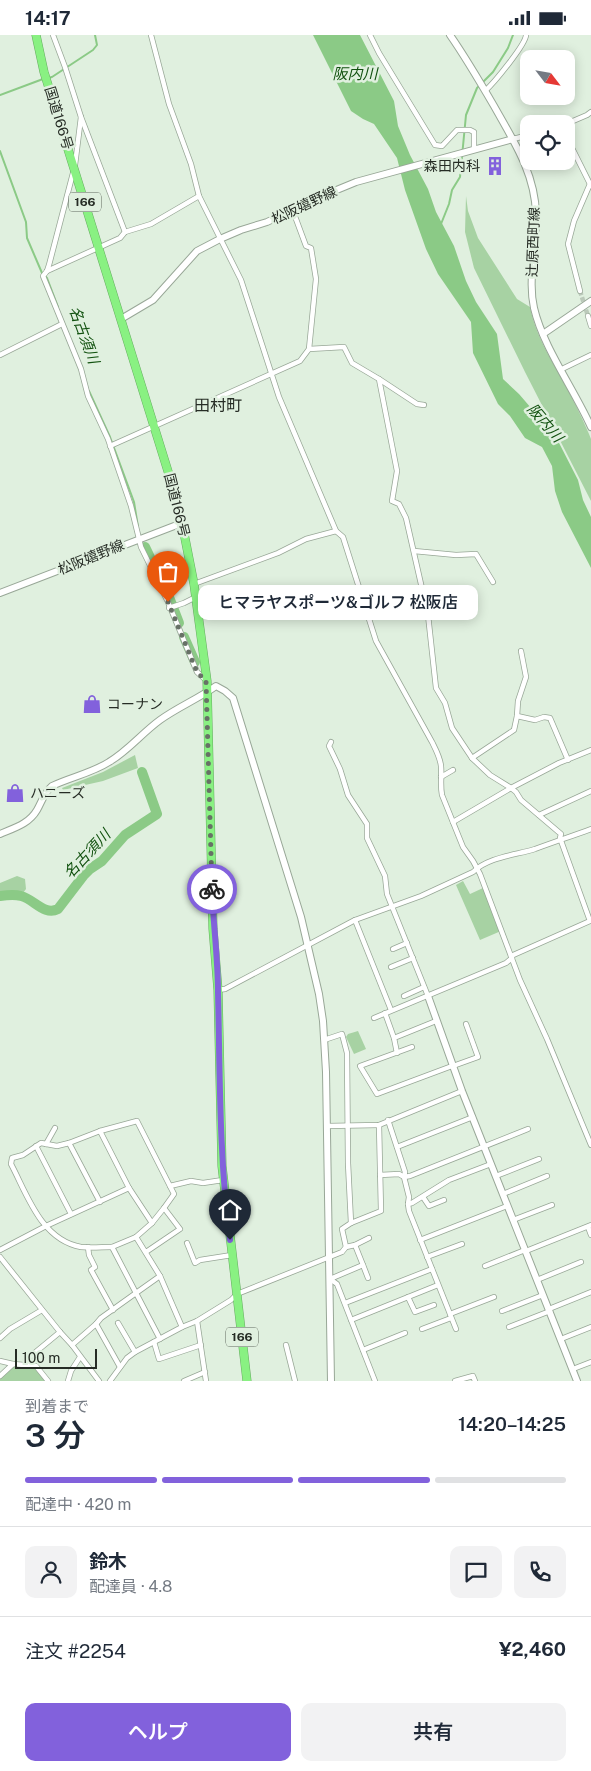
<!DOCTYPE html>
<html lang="ja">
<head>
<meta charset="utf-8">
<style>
	:root { --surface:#fff; --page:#f2f2f3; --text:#1f2937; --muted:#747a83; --line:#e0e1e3; --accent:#8261dc }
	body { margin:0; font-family:"Public Sans","Noto Sans JP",sans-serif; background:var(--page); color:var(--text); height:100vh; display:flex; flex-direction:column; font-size:19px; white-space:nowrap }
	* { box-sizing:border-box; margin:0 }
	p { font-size:16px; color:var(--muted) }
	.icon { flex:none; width:28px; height:28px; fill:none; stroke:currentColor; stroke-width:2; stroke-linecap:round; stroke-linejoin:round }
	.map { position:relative; height:1346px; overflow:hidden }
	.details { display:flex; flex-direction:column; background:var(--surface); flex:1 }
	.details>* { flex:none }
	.needle { width:32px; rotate:121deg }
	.tools { position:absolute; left:520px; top:15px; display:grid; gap:10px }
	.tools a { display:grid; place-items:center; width:55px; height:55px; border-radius:10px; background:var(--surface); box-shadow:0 2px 12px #0003; font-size:25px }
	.scale { position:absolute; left:15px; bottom:12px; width:82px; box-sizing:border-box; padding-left:5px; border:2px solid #262c25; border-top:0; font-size:14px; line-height:18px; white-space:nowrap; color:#262c25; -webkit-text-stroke:4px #e0f0df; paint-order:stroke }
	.pin { position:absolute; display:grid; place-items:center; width:42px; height:42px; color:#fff; margin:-51px -21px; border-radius:50% 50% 50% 0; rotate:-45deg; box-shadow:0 0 5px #0007 }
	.pin .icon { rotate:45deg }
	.courier { position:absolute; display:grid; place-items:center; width:50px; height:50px; margin:-25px; border:4px solid #8261dc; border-radius:50%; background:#fff; color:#222; box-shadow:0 1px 6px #0007 }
	.bubble { position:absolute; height:35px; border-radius:10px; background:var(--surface); box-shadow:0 2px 12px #0003; font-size:16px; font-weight:600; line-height:35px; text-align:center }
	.summary em { font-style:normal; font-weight:600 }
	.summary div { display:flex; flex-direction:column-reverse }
	.summary { display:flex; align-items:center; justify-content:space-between; height:85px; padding:0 25px }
	h1 { font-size:32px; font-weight:600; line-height:38px }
	.bar { display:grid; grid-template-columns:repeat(4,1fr); gap:8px 5px; align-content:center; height:60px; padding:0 25px }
	.bar i { height:6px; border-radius:4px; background:var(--line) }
	.bar .selected { background:var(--accent) }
	.bar p { grid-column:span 4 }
	.line { display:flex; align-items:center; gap:12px; padding:0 25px; border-top:1px solid var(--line) }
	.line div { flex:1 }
	.round { display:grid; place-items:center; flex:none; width:52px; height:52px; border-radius:10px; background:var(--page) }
	.primary-button { display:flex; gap:10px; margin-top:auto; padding:10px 25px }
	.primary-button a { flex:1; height:58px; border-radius:10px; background:var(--accent); color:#fff; font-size:20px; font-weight:600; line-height:58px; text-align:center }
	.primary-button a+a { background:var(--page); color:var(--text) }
	.status { display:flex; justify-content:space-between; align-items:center; height:35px; padding:0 25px; background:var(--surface); direction:ltr }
	.status svg { height:14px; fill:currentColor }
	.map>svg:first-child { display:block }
	.green { fill:#a7d2a3 }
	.water { fill:#8bca86 }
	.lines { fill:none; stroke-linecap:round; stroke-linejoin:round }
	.stream { stroke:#8bca86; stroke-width:2 }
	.river { stroke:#8bca86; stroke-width:10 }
	.street-tunnel { stroke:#bbc9ba; stroke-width:4.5; stroke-dasharray:4.5 2; stroke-linecap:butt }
	.street-casing { stroke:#98a797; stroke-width:6 }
	.secondary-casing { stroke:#98a797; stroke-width:8 }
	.highway-casing { stroke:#66ac61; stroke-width:9 }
	.street { stroke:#fff; stroke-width:4.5 }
	.secondary { stroke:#fff; stroke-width:6 }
	.highway { stroke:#89f182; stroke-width:8 }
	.done { stroke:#677166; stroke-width:5; stroke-dasharray:0 9 }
	.route { stroke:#8261dc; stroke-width:6 }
	.labels { text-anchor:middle; stroke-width:5; stroke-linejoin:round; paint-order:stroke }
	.shield { fill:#e0f0df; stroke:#5e675d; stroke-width:1 }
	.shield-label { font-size:12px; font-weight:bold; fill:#262c25 }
	.street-label { font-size:14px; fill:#262c25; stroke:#e0f0df }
	.poi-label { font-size:14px; fill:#262c25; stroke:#e0f0df; text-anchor:start }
	.water-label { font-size:15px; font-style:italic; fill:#11510f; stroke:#e0f0df }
	.quarter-label { font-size:16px; fill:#262c25; stroke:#e0f0df }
</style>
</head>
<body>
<div class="status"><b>14:17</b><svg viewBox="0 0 49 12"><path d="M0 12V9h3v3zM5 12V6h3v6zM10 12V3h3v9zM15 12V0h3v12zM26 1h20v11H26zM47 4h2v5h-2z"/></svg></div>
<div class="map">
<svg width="591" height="1346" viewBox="0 0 591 1346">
	<rect width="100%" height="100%" fill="#e0f0df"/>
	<!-- green -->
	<g class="green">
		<path d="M466 161 468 176 478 203 517 264 530 272C535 299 550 322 563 346 573 363 581 381 589 399L591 404V466L525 337 474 233 465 197Z"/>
		<polygon points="135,720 138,733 103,746 63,755 62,753 103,737"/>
		<polygon points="17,841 25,844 26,854 23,858 0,858 0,848"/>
		<polygon points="463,846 470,859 483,853 501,896 480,905 456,850"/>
		<polygon points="358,996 366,1014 354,1019 346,1002 348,999"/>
		<polygon points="16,1330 35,1332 47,1346 0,1346 0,1344"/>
	</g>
	<!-- water -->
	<polygon class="water" points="313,0 360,0 394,66 398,91 410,120 428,154 436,177 454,211 466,246 476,267 497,299 503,344 519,359 556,402 578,445 583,465 591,482 591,533 562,477 555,456 552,431 542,412 525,403 510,381 498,369 473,318 471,287 438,239 426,214 405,155 397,123 374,89 363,84 351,76"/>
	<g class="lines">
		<!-- stream -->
		<g class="stream">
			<polyline points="48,43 52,42 93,15 97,10 95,0"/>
			<polyline points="0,60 43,44"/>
			<polyline points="0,116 26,187 27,203 42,238 47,243 58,272"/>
			<polyline points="441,189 449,169 452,155 460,142 466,80 477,53 493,37 508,13 513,0"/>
			<polyline points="89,356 110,402 134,467 138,492"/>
		</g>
		<!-- river -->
		<g class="river">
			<polyline points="145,512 169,562 179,588"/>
			<polyline points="184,602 195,627"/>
			<path d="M0 861C7 860 14 859 21 861 34 864 44 881 58 874L84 840 90 834 102 826 125 800 157 779 142 737"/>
		</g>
		<!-- street-tunnel -->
		<polyline class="street-tunnel" points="580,256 588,281"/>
		<!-- street casing -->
		<g class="street-casing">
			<g id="street">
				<polyline points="53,0 65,32 81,82 125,197"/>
				<path d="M151 0 169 69 191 129 199 161 241 245 279 362 336 496 343 502 376 606 432 707C436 715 440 722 441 731 442 741 440 750 442 760L463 812 473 826 480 839 520 945 547 1004 591 1110"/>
				<polyline points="370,0 379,18 435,110 442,111 457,95 470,95 474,97 474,114"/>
				<path d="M485 56C494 48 526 9 526 0"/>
				<polyline points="566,89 587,80 591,77"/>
				<polyline points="566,101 591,151"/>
				<polyline points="513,104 529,100"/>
				<polyline points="75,130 81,82"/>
				<polyline points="73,138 49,230 47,236 43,241 81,334 88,361 108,404 131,471 141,512 168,567 197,637 206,645"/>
				<polyline points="47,236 120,203 125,197 151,189 199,161"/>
				<polyline points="580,256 568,209 574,186 590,149"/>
				<polyline points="588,281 591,291"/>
				<polyline points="309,314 344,312 352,328 379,344 397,436 392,466 399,469 406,483 428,580 436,653 445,668 452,693 472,723 490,740 511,753 516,757 521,765 561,799 560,803 590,886 511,921"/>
				<polyline points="0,320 62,289"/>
				<polyline points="562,334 591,320"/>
				<polyline points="379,344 417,369 424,370"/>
				<polyline points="110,411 300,326 309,314 316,244 311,213 306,211 293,176"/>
				<polyline points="414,516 456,520 476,519 493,547"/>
				<polyline points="194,549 278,518 306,504 336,496"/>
				<polyline points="169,573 184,568 196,562"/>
				<polyline points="517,681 518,666 526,642 521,616"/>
				<polyline points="331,707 329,711 340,734 348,760 367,789 367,803 385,841 387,859 428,961"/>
				<polyline points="472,723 514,695 517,681 535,685 544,682 550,683 568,725"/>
				<polyline points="441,742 453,735"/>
				<polyline points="539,780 591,756"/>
				<polyline points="453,787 511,753 559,728 591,715"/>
				<polyline points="355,885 391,975"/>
				<polyline points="393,914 407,908"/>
				<polyline points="391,932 413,923"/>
				<path d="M218 955 225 954 355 885 421 861 473 837C488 822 516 820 535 814 554 807 572 801 591 794"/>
				<polyline points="404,961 424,952"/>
				<polyline points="385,978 394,1003"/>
				<polyline points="374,983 506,928 512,923"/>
				<polyline points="324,1005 342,999 347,1018 348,1128 351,1188"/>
				<polyline points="412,1012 360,1031 377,1059 452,1031"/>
				<polyline points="397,1018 394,1003 436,986"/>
				<polyline points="453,1031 478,1022 466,989"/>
				<polyline points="388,1085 405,1137 404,1142 410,1141 528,1094"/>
				<polyline points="327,1091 379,1090 462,1056"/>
				<polyline points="100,1096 129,1153 152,1188"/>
				<polyline points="69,1108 100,1167"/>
				<polyline points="46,1109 55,1093"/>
				<polyline points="36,1111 71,1179"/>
				<polyline points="397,1112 473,1082"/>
				<polyline points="380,1140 399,1139 404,1142 409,1162 408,1169 409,1176 456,1294"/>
				<polyline points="496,1141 539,1124"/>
				<polyline points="170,1151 191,1146 203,1148 223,1145"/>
				<polyline points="503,1159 547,1141"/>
				<polyline points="423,1162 429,1171 444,1165"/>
				<polyline points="408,1169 412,1168 449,1145 491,1129"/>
				<polyline points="513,1185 552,1170"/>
				<polyline points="588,1192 591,1200"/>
				<polyline points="136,1202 112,1212 136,1258 160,1241 182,1292"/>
				<polyline points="420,1205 507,1171"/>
				<polyline points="187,1208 195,1228 200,1225 232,1220"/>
				<polyline points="355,1210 369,1203"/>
				<polyline points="88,1212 89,1220 95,1232 91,1235 113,1275"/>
				<path d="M112 1212C102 1212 90 1213 81 1212 41 1205 27 1159 11 1129L12 1123 23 1120 41 1108 57 1111 69 1108 100 1096 137 1086 174 1159 164 1173"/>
				<polyline points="346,1212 355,1210 363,1230 330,1244 337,1249 375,1346"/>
				<polyline points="0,1215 46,1191 129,1153"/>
				<polyline points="526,1216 591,1190"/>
				<polyline points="146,1217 180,1194 164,1173 152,1188 136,1202 160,1241"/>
				<polyline points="0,1222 60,1297 72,1310 99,1346"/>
				<polyline points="427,1222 462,1209"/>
				<polyline points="363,1230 368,1243"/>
				<polyline points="485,1231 525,1215"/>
				<polyline points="537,1245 581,1227"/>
				<polyline points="408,1262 415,1277 434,1270"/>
				<polyline points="345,1268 432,1234"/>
				<polyline points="549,1274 591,1257"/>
				<polyline points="502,1276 543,1260"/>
				<polyline points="450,1279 494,1262"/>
				<polyline points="351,1285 438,1250"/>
				<polyline points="197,1286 206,1346"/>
				<polyline points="118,1288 135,1317"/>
				<polyline points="96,1289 101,1283 136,1258 160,1304"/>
				<polyline points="509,1292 550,1276"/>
				<polyline points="422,1294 451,1283"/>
				<polyline points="0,1303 10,1294 42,1275"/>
				<polyline points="561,1304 591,1292"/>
				<polyline points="154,1307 159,1324 201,1310"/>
				<polyline points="72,1310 96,1289 120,1332"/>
				<polyline points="286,1310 295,1346"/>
				<polyline points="363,1315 405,1298"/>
				<polyline points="26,1325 60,1297"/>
				<polyline points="0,1326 13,1329 0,1341"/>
				<polyline points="13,1329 36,1331 48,1346"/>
				<polyline points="573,1334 591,1327"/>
				<polyline points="68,1346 71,1336 80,1322"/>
				<polyline points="110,1346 127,1323 135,1317 182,1292 197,1286 231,1265 237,1259 342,1217 346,1212 342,1194 351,1188 381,1176 379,1090"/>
				<polyline points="184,1346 205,1337"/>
				<polyline points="455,1346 473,1341 475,1346"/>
			</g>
		</g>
		<!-- secondary casing -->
		<g class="secondary-casing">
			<g id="secondary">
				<path d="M450 0C466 23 480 47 494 71 513 105 535 138 536 179 538 210 527 242 534 273 543 312 574 354 591 392"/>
				<polyline points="121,284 153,265 197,216 220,204 241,195 267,187 322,161 356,147 513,104"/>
				<polyline points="543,299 591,266"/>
				<polyline points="0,558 182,488"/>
				<path d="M0 799C14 793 29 789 37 775 42 766 44 758 52 751 71 742 92 738 109 727 128 716 142 698 160 685 178 672 198 664 216 651L225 656 233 663 301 882 319 959 323 986 326 1037 331 1346"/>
				<polyline points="428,961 462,1056 577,1346"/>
			</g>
		</g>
		<!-- highway casing -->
		<g class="highway-casing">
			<polyline id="highway" points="36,0 44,37 171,446 182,488 194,549 207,646 213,894 218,955 222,1131 247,1346"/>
		</g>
		<!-- street -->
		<use href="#street" class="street"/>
		<!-- secondary -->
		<use href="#secondary" class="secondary"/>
		<!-- highway -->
		<use href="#highway" class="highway"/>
	</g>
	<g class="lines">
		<!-- done -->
		<polyline class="done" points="168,567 197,637 206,646 212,854"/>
		<!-- route -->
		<path class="route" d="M212 854C213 888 218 922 218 957 220 1040 219 1122 230 1205"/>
	</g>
	<!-- icons -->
	<defs>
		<g id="building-bare" transform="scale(1.5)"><path d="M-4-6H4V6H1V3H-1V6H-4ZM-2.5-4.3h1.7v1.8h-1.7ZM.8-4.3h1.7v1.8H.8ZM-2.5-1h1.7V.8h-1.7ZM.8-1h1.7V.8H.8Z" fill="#8261dc" stroke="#e0f0df" stroke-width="2.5" paint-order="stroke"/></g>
		<g id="shop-bare" transform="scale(1.5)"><path d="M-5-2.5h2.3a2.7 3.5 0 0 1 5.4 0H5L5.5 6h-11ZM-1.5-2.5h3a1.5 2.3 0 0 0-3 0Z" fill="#8261dc" stroke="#e0f0df" stroke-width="2.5" paint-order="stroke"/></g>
	</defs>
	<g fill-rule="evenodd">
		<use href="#building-bare" x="495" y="131"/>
		<use href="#shop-bare" x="92" y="669"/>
		<use href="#shop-bare" x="15" y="758"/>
	</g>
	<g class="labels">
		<!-- shield labels -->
		<g class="shield">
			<rect x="69" y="157.5" width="32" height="19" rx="4"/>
			<rect x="226" y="1292.5" width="32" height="19" rx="4"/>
		</g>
		<g class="shield-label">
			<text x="85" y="171">166</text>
			<text x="242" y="1306">166</text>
		</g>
		<!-- street labels -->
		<g class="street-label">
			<text transform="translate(59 83) rotate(73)" y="5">国道166号</text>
			<text transform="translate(304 170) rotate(-25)" y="5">松阪嬉野線</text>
			<text transform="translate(533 207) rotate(-88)" y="5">辻原西町線</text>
			<text transform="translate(177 470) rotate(76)" y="5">国道166号</text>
			<text transform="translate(91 522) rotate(-22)" y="5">松阪嬉野線</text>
		</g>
		<!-- poi labels -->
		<g class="poi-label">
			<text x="480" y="136" text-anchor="end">森田内科</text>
			<text x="107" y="674">コーナン</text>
			<text x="30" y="763">ハニーズ</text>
		</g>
		<!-- water labels -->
		<g class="water-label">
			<text x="355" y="44">阪内川</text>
			<text transform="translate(84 300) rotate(70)" y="5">名古須川</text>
			<text transform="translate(545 388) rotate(49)" y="5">阪内川</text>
			<text transform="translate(87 819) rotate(-47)" y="5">名古須川</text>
		</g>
		<!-- quarter labels -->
		<g class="quarter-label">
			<text x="218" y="376">田村町</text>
		</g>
	</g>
</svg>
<div class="tools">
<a><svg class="needle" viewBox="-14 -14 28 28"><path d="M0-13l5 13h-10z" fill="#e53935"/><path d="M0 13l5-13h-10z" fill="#747a83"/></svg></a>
<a><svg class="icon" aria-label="locate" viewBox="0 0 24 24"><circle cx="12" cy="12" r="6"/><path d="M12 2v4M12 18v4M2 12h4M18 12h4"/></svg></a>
</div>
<div class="scale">100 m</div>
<div class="pin" style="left:168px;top:567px;background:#ea580c"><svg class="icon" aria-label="bag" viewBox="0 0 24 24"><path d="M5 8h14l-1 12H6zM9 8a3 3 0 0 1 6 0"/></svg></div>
<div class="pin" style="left:230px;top:1205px;background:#1f2937"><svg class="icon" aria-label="home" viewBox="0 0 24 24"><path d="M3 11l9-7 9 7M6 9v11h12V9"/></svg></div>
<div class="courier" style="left:212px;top:854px"><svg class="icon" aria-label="bike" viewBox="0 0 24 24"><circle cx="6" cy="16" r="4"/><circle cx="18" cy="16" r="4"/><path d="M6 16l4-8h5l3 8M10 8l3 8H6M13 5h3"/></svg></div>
<div class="bubble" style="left:198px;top:550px;width:280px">ヒマラヤスポーツ&amp;ゴルフ 松阪店</div>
</div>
<section class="details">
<div class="summary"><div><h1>3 分</h1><p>到着まで</p></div><em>14:20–14:25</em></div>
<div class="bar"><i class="selected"></i><i class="selected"></i><i class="selected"></i><i></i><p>配達中 · 420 m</p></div>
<div class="line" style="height:90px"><a class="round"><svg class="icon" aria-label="person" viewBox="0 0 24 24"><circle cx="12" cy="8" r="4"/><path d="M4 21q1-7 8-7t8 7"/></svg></a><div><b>鈴木</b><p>配達員 · 4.8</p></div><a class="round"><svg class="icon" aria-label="chat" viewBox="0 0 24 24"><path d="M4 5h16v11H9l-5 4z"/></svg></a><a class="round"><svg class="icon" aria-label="phone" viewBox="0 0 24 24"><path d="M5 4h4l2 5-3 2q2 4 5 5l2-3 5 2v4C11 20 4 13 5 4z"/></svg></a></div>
<div class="line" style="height:65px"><div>注文 #2254</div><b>¥2,460</b></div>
<div class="primary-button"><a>ヘルプ</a><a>共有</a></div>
</section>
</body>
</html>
